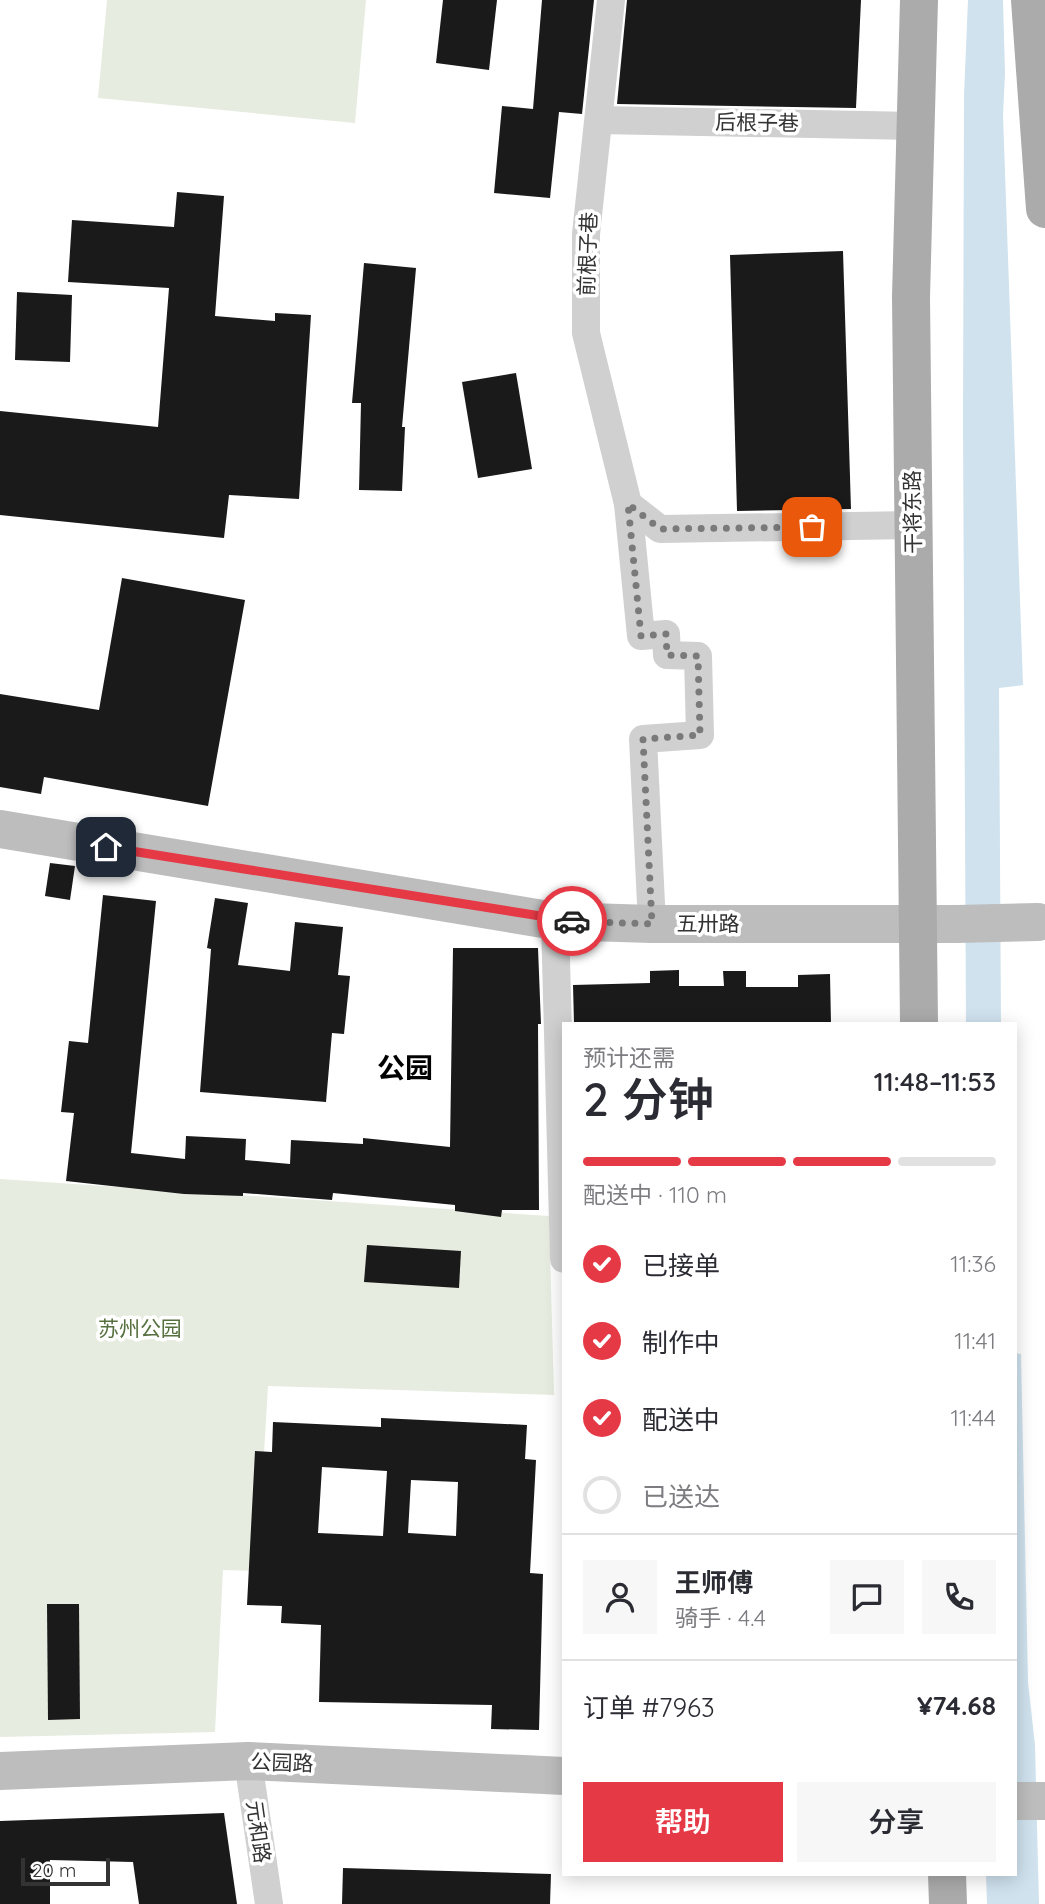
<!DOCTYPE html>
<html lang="zh">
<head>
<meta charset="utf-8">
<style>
	:root { --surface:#fff; --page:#f7f7f7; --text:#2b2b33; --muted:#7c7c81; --line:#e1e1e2; --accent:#e63946 }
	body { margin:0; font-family:Quicksand,"Noto Sans SC",sans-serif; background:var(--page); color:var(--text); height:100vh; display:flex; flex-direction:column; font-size:26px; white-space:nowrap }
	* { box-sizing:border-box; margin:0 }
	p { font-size:23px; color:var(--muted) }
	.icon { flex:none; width:38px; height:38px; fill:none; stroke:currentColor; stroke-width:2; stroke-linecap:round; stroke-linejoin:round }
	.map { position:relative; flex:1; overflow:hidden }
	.side { position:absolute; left:562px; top:1022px; width:455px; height:854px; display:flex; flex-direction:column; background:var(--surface); border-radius:0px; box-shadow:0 4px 18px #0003 }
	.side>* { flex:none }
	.scale { position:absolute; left:21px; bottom:18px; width:89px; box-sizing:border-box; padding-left:7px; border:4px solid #333; border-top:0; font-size:19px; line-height:24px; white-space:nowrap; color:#333; -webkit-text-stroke:5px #fff; paint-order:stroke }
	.pin { position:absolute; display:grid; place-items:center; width:60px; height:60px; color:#fff; margin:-30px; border-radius:14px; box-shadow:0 4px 10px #0006 }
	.courier { position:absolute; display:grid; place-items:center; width:70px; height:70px; margin:-35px; border:5px solid #e63946; border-radius:50%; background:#fff; color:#222; box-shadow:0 2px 9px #0007 }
	.overview em { font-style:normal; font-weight:600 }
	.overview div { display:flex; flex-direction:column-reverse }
	.overview { display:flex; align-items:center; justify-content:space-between; height:119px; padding:0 21px }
	h1 { font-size:46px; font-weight:600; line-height:52px }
	.bar { display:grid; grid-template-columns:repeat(4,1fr); gap:10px 7px; align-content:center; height:84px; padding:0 21px }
	.bar i { height:9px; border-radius:5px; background:var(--line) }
	.bar .current { background:var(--accent) }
	.bar p { grid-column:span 4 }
	.line { display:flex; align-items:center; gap:18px; padding:0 21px; border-top:2px solid var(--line) }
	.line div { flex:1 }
	.round { display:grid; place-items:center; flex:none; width:74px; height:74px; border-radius:0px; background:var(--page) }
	ol { padding:0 21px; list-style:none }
	li { display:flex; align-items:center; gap:21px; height:77px }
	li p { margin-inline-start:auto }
	li .icon { padding:7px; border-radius:50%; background:var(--accent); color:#fff; stroke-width:4 }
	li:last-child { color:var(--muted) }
	li i { width:38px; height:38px; border:4px solid var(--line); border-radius:50% }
	.button { display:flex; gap:14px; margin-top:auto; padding:14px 21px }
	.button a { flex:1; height:80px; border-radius:0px; background:var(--accent); color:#fff; font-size:28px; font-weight:600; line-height:80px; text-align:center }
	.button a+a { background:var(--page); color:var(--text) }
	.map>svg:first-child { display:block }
	.green { fill:#e6ecdf }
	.water { fill:#cfe2ee }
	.building { fill:#1a1a1a; fill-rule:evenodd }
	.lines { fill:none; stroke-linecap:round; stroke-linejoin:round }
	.street { stroke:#d0d0d0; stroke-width:28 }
	.secondary { stroke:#bdbdbd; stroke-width:38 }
	.primary { stroke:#ababab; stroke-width:38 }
	.secondary-bridge { stroke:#bdbdbd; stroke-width:38 }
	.done { stroke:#7a7a7a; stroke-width:7; stroke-dasharray:0 12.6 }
	.route { stroke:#e63946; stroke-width:9 }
	.labels { text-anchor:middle; stroke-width:7; stroke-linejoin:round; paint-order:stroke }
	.street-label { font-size:21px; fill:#333; stroke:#fff }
	.park-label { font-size:21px; fill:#56703f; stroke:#fff }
	.district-label { font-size:28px; font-weight:bold; fill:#000; stroke:#fff }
</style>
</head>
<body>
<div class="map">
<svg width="1045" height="1904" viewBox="0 0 1045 1904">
	<rect width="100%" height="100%" fill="#fff"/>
	<!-- green -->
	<g class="green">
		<polygon points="107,0 366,0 355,123 98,98"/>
		<polygon points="0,1179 549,1216 554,1395 268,1386 257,1571 223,1570 215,1732 0,1737"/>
	</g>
	<!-- water -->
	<g class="water">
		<polygon points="968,0 1003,0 1005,74 1003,115 1023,685 999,688 1001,1024 966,1024 963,423 964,96"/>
		<polygon points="1015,1353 1021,1354 1028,1682 1035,1745 1039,1904 987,1904 986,1874 1015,1874"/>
	</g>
	<!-- building -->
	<g class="building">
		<polygon points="443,0 497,0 489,70 436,63"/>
		<polygon points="542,0 594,0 582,114 559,112 550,198 494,193 502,106 533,109"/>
		<polygon points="627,0 861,0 856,108 617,104"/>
		<polygon points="177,192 224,196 215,316 275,321 275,313 311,315 299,499 229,495 224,538 0,515 0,411 158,427 169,288 68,282 72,220 174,227"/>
		<polygon points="843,251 851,509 737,511 730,255"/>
		<polygon points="364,263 416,268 402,427 405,427 402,491 359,490 361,403 352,403"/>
		<polygon points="17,292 72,295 70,362 15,360"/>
		<polygon points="516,373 532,469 478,478 462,382"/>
		<polygon points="122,578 245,600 208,806 44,777 41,794 0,787 0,694 99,710"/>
		<polygon points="50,863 75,866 70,900 45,896"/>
		<polygon points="103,895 156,901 131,1153 185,1159 186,1136 246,1139 245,1160 290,1164 291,1140 363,1144 363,1138 450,1147 453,948 538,948 541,1024 538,1024 539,1210 502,1210 501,1217 455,1211 455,1205 333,1193 332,1200 243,1193 243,1196 184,1194 66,1181 74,1113 61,1112 69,1041 88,1043"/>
		<polygon points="215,898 248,903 238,965 290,971 295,922 343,927 338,975 350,976 344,1034 332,1033 326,1102 200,1092 211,949 207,948"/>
		<polygon points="679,970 679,986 724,986 723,971 746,971 746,987 798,987 798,975 830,974 831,1024 574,1024 573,985 650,983 650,971"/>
		<polygon points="367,1245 461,1251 459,1288 364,1282"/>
		<path d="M381 1418 527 1425 525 1459 536 1460 530 1573 543 1574 539 1730 491 1729 492 1705 319 1702 321 1625 281 1623 282 1606 247 1605 255 1451 272 1452 273 1422 381 1427ZM322 1467 387 1471 383 1536 318 1533ZM411 1480 458 1482 456 1536 408 1533Z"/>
		<polygon points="47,1604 79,1604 80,1719 48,1720"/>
		<polygon points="224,1813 237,1904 139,1904 133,1862 50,1860 50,1904 0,1904 0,1821"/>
		<polygon points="343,1868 551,1874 550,1904 342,1904"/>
	</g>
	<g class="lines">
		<!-- street -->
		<g class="street">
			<polyline points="611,0 586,234 586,333 628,504 660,529 913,525"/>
			<polyline points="599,120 915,126"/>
			<polyline points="628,504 641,636 666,634 667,655 698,656 700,735 643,739 652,924"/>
			<polyline points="555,921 564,1259"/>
			<polyline points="248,1761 269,1904"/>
		</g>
		<!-- secondary -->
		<g class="secondary">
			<polyline points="0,829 555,921 652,924 957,924"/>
			<polyline points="0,1771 248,1761 564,1776"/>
			<polyline points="1015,1801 1045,1801"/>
		</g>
		<!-- primary -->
		<g class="primary">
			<polyline points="1030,0 1045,209"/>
			<polyline points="919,1024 911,297 919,0"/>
			<polyline points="947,1874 948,1904"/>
		</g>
		<!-- secondary-bridge -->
		<polyline class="secondary-bridge" points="957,924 1038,922"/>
	</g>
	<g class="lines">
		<!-- done -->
		<polyline class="done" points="572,921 652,924 643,739 700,735 698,656 667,655 666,634 641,636 628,504 660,529 812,527"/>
		<!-- route -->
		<polyline class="route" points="106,847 572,921"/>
	</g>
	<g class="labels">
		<!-- street labels -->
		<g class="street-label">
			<text transform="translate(757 123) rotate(1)" y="7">后根子巷</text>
			<text transform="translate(588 254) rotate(-88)" y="7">前根子巷</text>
			<text transform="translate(913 512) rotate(-91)" y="7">干将东路</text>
			<text x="708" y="931">五卅路</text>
			<text transform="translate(282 1763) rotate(2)" y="7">公园路</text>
			<text transform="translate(258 1832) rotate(82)" y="7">元和路</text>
		</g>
		<!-- park labels -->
		<g class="park-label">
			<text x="140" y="1336">苏州公园</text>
		</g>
		<!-- district labels -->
		<g class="district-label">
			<text x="405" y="1078">公园</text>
		</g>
	</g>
</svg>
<div class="scale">20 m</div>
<div class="pin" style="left:812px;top:527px;background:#ea580c"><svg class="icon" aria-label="bag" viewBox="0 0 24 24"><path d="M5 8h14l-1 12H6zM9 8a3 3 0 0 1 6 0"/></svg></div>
<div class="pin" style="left:106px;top:847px;background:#1f2937"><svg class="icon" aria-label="home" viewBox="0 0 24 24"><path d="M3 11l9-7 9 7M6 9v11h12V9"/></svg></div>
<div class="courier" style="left:572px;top:921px"><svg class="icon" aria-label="car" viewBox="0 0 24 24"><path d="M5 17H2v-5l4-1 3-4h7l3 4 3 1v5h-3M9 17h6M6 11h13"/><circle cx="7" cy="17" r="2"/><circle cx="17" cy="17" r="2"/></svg></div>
<section class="side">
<div class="overview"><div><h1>2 分钟</h1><p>预计还需</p></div><em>11:48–11:53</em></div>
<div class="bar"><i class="current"></i><i class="current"></i><i class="current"></i><i></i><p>配送中 · 110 m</p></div>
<ol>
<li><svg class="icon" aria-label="check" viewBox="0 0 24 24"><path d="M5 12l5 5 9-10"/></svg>已接单<p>11:36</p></li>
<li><svg class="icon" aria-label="check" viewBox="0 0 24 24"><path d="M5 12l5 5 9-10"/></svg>制作中<p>11:41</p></li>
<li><svg class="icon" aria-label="check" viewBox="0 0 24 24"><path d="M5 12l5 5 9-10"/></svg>配送中<p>11:44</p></li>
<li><i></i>已送达</li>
</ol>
<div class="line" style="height:126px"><a class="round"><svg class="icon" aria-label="person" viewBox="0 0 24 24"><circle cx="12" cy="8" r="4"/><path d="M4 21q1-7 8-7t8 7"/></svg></a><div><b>王师傅</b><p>骑手 · 4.4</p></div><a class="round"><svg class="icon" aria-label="chat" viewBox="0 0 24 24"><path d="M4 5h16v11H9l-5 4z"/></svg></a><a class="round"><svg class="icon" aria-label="phone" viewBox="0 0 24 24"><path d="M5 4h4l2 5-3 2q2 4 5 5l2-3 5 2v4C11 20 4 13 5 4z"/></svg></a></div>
<div class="line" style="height:91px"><div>订单 #7963</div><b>¥74.68</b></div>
<div class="button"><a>帮助</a><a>分享</a></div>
</section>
</div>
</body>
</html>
